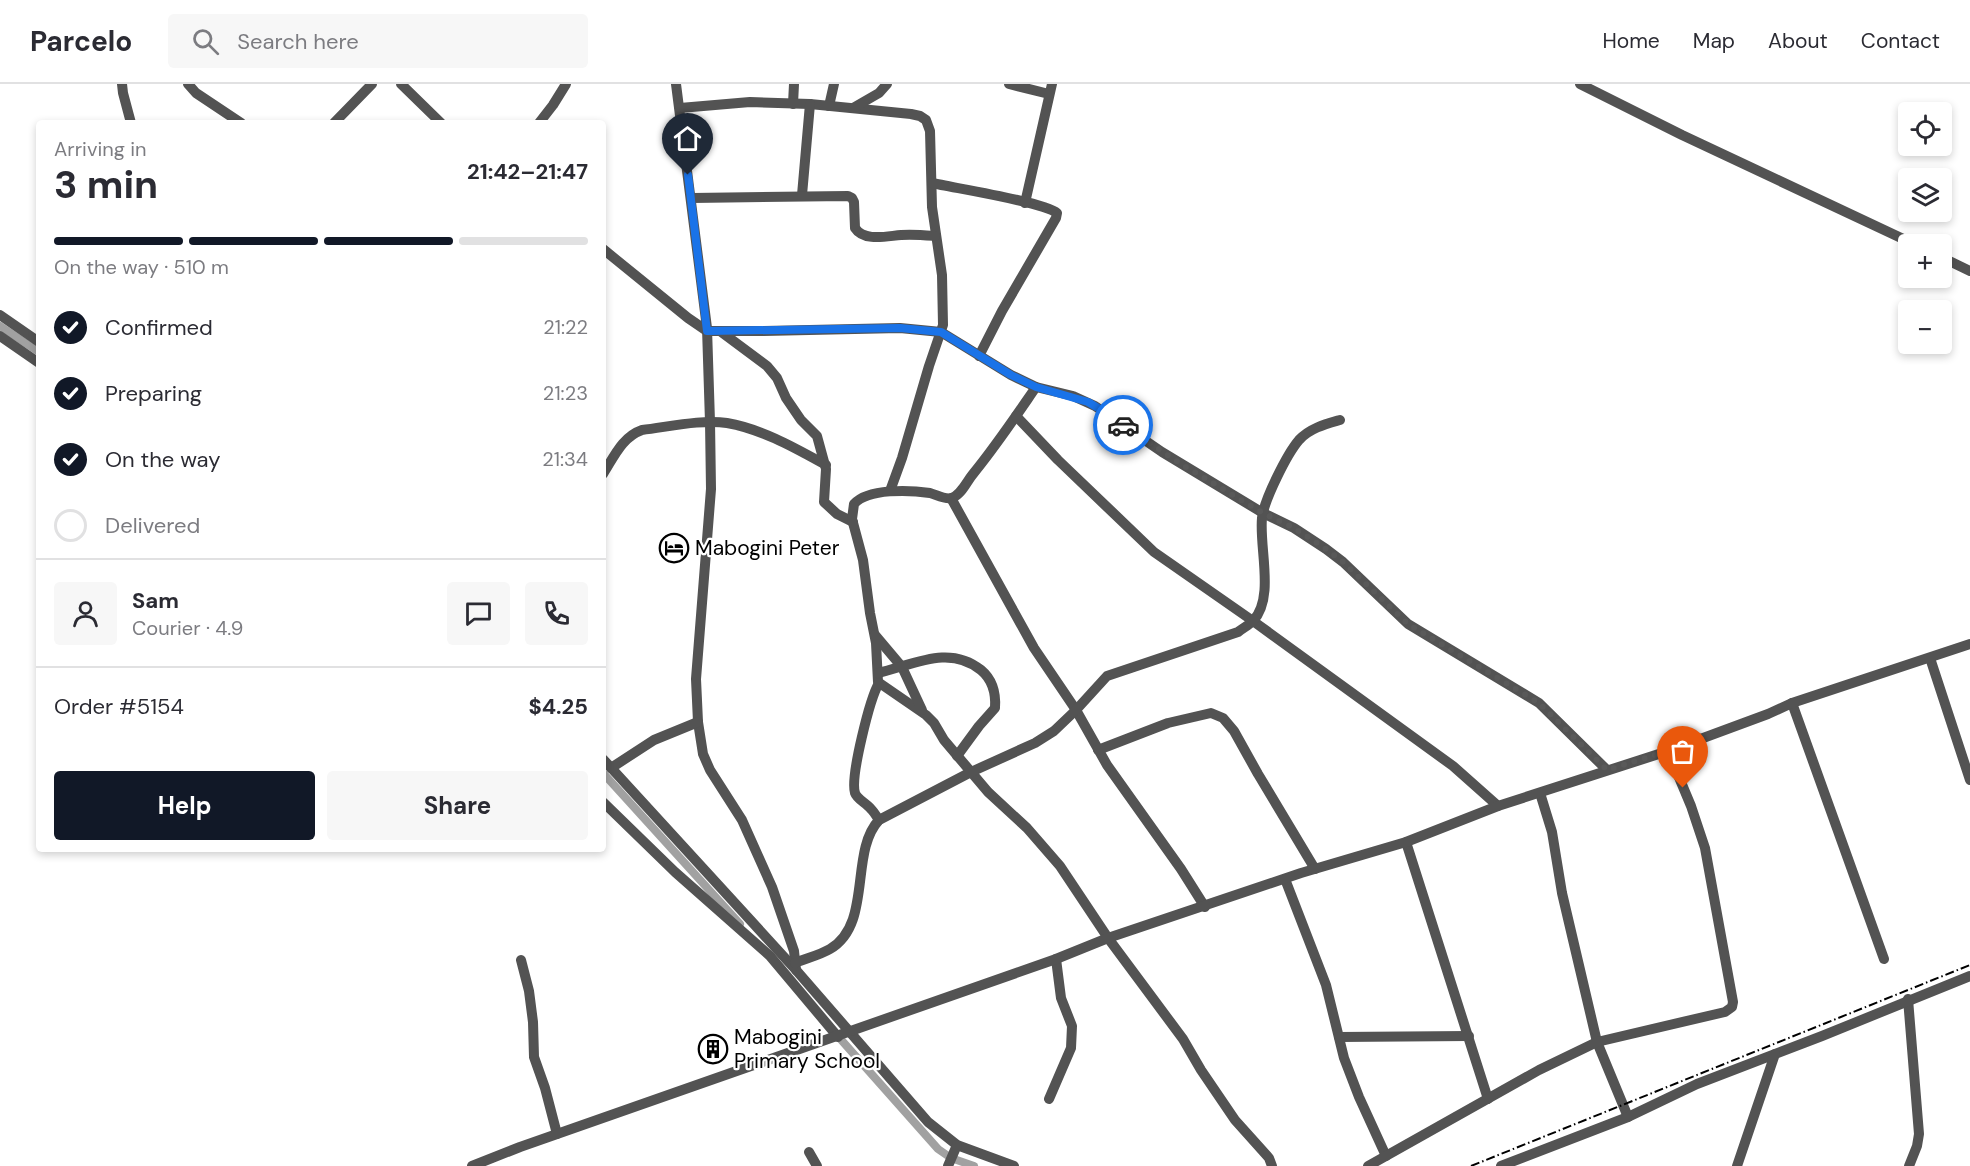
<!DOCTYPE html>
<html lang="en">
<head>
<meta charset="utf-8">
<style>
	:root { --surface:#fff; --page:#f7f7f7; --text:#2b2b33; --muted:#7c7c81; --line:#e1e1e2; --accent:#111827 }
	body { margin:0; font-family:"DM Sans",sans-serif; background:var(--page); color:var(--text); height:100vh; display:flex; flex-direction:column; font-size:22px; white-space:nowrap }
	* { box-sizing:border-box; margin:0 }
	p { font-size:20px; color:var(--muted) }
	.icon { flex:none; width:33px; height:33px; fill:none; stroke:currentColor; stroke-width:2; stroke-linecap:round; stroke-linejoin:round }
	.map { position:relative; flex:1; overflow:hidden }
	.details { position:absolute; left:36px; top:36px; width:570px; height:732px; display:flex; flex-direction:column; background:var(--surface); border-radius:6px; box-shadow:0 3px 9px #0003 }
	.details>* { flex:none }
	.tools { position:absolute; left:1898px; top:18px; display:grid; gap:12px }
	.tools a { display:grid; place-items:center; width:54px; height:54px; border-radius:6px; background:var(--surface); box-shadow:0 3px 9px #0003; font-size:30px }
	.pin { position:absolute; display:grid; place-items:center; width:51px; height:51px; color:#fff; margin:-62px -26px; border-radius:50% 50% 50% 0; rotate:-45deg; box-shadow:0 0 6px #0007 }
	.pin .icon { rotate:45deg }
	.courier { position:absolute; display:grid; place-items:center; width:60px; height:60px; margin:-30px; border:4px solid #1a73e8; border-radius:50%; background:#fff; color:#222; box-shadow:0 2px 8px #0007 }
	.headline em { font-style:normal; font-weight:700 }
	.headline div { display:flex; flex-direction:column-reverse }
	.headline { display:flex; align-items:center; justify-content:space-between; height:102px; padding:0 18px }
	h1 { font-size:39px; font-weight:700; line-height:45px }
	.bar { display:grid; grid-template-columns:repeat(4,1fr); gap:9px 6px; align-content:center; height:72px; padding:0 18px }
	.bar i { height:8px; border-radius:4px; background:var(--line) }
	.bar .active { background:var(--accent) }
	.bar p { grid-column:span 4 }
	.line { display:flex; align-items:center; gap:15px; padding:0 18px; border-top:2px solid var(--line) }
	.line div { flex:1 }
	.round { display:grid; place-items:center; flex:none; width:63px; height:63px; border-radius:6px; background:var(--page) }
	ol { padding:0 18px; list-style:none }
	li { display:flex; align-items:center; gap:18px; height:66px }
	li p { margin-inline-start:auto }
	li .icon { padding:6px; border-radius:50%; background:var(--accent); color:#fff; stroke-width:4 }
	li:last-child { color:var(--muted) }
	li i { width:33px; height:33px; border:3px solid var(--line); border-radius:50% }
	.button { display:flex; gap:12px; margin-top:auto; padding:12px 18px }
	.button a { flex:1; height:69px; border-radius:6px; background:var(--accent); color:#fff; font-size:24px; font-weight:700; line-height:69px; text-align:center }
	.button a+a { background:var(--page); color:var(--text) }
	header { display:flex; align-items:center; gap:36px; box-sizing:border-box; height:84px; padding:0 30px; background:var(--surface); border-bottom:2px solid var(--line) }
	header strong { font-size:28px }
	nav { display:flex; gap:33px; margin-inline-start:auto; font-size:21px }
	.search { width:420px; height:54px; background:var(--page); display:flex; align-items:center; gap:15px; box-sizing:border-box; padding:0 21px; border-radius:6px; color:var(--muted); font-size:22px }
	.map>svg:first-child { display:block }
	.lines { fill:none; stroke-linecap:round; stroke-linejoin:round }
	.canal { stroke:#a1a1a1; stroke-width:8 }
	.minor { stroke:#535353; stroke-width:10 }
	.rail { stroke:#000; stroke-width:2; stroke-dasharray:9 3 1.5 3; stroke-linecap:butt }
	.done { stroke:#595959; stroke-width:6; stroke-dasharray:0 10.8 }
	.route { stroke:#1a73e8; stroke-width:8 }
	.labels { text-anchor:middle; stroke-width:4.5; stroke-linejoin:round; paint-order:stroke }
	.poi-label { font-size:21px; fill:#000; stroke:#fff; text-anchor:start }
</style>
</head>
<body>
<header>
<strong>Parcelo</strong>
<div class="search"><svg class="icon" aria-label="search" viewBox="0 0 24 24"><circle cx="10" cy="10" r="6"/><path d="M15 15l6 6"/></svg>Search here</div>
<nav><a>Home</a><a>Map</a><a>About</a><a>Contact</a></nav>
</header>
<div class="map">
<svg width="1970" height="1082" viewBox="0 0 1970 1082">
	<rect width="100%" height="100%" fill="#fff"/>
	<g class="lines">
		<!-- canal -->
		<g class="canal">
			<polyline points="0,242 39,268"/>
			<polyline points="603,689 740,840"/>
			<polyline points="836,950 938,1065 951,1074 974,1082"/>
		</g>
		<!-- minor -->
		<g class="minor">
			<polyline points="122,0 123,9 131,39"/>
			<polyline points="188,0 196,9 241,39"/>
			<polyline points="401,0 441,39"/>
			<polyline points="676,0 707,244 710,338 711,405 696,595 698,638 703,670 710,686 742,736 772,803 794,867 796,886"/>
			<polyline points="1009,0 1049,10"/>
			<polyline points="1580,0 1682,51 1914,160"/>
			<polyline points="793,20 794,0"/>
			<polyline points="829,22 834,0"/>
			<polyline points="680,24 750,18 810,20 911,30 920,32 926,36 930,47 932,123 942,191 943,241 929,282 902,374 890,407"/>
			<polyline points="853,24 879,9 887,0"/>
			<polyline points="334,39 372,0"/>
			<polyline points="539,39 553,21 566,0"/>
			<path d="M932 99C954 104 1044 118 1057 129L1056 134 1002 227 979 272"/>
			<polyline points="802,111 810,20"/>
			<path d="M692 114 848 112 852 114 854 118 855 144C864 158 887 152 901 151 912 150 923 151 935 152"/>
			<polyline points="1025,119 1052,0"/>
			<polyline points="603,165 688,234 707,247 764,247 900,244 941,248 1011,291 1036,303 1073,312 1095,322 1162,368 1263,429 1294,444 1326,465 1343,478 1408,540 1539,619 1607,686"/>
			<polyline points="1941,173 1970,187"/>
			<polyline points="0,231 39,258"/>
			<polyline points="720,247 767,282 777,294 786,314 801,336 817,352 826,385 824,418 837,430 853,438"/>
			<polyline points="0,252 39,279"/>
			<path d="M1036 303C1016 332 996 362 973 390 967 397 962 410 952 414 945 416 937 411 930 409 910 406 868 404 854 420L852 435 863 476 870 529 876 559 878 598 926 631 934 639 944 656 988 708 1027 744 1060 782 1108 854 1183 955 1201 986 1235 1036 1269 1074 1272 1082"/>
			<polyline points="1016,332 1058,376 1154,468 1253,537 1453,682 1498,722"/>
			<path d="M603 390C614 373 622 353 642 346 668 343 702 335 727 339 762 345 795 364 826 381"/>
			<polyline points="951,414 1034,564 1076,626 1107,681 1181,785 1205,823"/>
			<polyline points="875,551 902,583 922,626"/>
			<polyline points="1930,574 1970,696"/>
			<path d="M878 589C913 581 949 560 981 586 993 596 996 610 995 624L979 642 957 672"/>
			<path d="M879 599C870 614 850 693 855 709 857 715 866 719 871 725 874 728 877 733 879 736"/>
			<polyline points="1792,619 1884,875"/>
			<polyline points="1098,666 1168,639 1211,629 1223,634 1234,647 1258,690 1315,785"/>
			<polyline points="603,675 796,886 928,1038 957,1061 1014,1082"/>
			<polyline points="611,684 654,656 698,638"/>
			<polyline points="1540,709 1552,748 1562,809 1597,958 1628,1033"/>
			<polyline points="603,718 675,788 770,872 838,953"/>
			<polyline points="1406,758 1488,1015"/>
			<polyline points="1285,795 1326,901 1344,974 1359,1013 1386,1072"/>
			<polyline points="521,876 529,907 533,938 534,973 545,1004 557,1050"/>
			<path d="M795 879C807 874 820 871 830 865 873 840 849 768 879 736L971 688 1035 659 1054 647 1076 626 1107 592 1238 548C1243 544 1249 541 1253 537 1275 514 1259 464 1262 434 1264 416 1287 370 1299 356 1310 344 1326 340 1340 336"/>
			<polyline points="1908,915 1919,1050 1917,1062 1909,1082"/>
			<polyline points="1339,953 1469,952"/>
			<polyline points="1049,1015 1071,964 1072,942 1061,914 1056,875"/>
			<polyline points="809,1068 817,1082"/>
			<polyline points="472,1082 520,1063 1056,875 1108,854 1301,789 1406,758 1498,722 1668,667 1768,630 1792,619 1970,560"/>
			<polyline points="948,1082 957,1061"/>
			<polyline points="1368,1082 1539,986 1597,958 1725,928 1732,923 1733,918 1705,764 1691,722 1668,667"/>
			<polyline points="1501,1082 1628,1033 1697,1000 1822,952 1970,892"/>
			<polyline points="1737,1082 1775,970"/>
		</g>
		<!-- rail -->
		<polyline class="rail" points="1471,1082 1970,881"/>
	</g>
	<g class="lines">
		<!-- done -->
		<polyline class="done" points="1123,341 1181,380 1263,429 1294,444 1326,465 1343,478 1408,540 1539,619 1607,686 1668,667 1683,704"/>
		<!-- route -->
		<polyline class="route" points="688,91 707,247 900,244 941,248 1011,291 1036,303 1088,318 1103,327 1123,341"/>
	</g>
	<!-- icons -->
	<defs>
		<g id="hotel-ring" transform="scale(1.5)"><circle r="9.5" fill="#fff" stroke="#000" stroke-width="1.5"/><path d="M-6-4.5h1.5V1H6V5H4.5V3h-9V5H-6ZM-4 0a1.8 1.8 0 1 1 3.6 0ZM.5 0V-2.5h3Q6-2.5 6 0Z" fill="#000"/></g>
		<g id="building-ring" transform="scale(1.5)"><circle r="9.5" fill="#fff" stroke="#000" stroke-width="1.5"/><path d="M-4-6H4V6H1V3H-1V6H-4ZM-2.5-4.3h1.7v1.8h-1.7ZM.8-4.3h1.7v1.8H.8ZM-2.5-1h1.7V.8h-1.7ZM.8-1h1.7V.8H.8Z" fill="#000"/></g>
	</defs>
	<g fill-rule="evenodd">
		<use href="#hotel-ring" x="674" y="464"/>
		<use href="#building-ring" x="713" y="965"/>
	</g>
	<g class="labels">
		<!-- poi labels -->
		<g class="poi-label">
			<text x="695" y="471">Mabogini Peter</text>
			<text x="734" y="960">Mabogini<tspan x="734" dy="24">Primary School</tspan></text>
		</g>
	</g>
</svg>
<div class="tools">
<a><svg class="icon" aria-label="locate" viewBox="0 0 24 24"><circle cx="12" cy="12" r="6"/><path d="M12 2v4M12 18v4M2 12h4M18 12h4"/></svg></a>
<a><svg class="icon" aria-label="layers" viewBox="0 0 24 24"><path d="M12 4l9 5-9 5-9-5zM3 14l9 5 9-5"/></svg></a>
<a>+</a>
<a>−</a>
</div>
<div class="pin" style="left:1683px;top:704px;background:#ea580c"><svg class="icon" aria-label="bag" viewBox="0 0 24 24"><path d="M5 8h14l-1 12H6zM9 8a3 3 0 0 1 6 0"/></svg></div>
<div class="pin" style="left:688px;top:91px;background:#1f2937"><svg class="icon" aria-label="home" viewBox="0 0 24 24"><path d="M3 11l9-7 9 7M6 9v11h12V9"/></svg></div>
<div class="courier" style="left:1123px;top:341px"><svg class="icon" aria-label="car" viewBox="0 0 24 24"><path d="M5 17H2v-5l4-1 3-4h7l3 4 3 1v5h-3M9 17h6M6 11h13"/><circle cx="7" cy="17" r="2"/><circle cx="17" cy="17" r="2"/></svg></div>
<section class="details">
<div class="headline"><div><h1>3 min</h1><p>Arriving in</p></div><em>21:42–21:47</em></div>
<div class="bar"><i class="active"></i><i class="active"></i><i class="active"></i><i></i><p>On the way · 510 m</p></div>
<ol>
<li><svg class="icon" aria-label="check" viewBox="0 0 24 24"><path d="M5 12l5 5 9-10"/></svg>Confirmed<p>21:22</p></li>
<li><svg class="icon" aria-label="check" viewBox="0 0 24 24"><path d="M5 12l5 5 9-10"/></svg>Preparing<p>21:23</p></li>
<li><svg class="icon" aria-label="check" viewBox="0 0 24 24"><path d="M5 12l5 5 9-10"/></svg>On the way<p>21:34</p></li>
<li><i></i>Delivered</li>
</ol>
<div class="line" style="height:108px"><a class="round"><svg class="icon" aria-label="person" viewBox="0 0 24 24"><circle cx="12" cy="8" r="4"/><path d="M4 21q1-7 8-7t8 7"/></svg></a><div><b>Sam</b><p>Courier · 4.9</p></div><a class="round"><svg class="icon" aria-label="chat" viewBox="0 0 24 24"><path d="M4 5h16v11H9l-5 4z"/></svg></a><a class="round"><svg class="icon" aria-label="phone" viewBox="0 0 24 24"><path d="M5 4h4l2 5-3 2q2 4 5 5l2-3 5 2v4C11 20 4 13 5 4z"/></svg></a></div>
<div class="line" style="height:78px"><div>Order #5154</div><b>$4.25</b></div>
<div class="button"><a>Help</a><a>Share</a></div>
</section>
</div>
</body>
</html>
